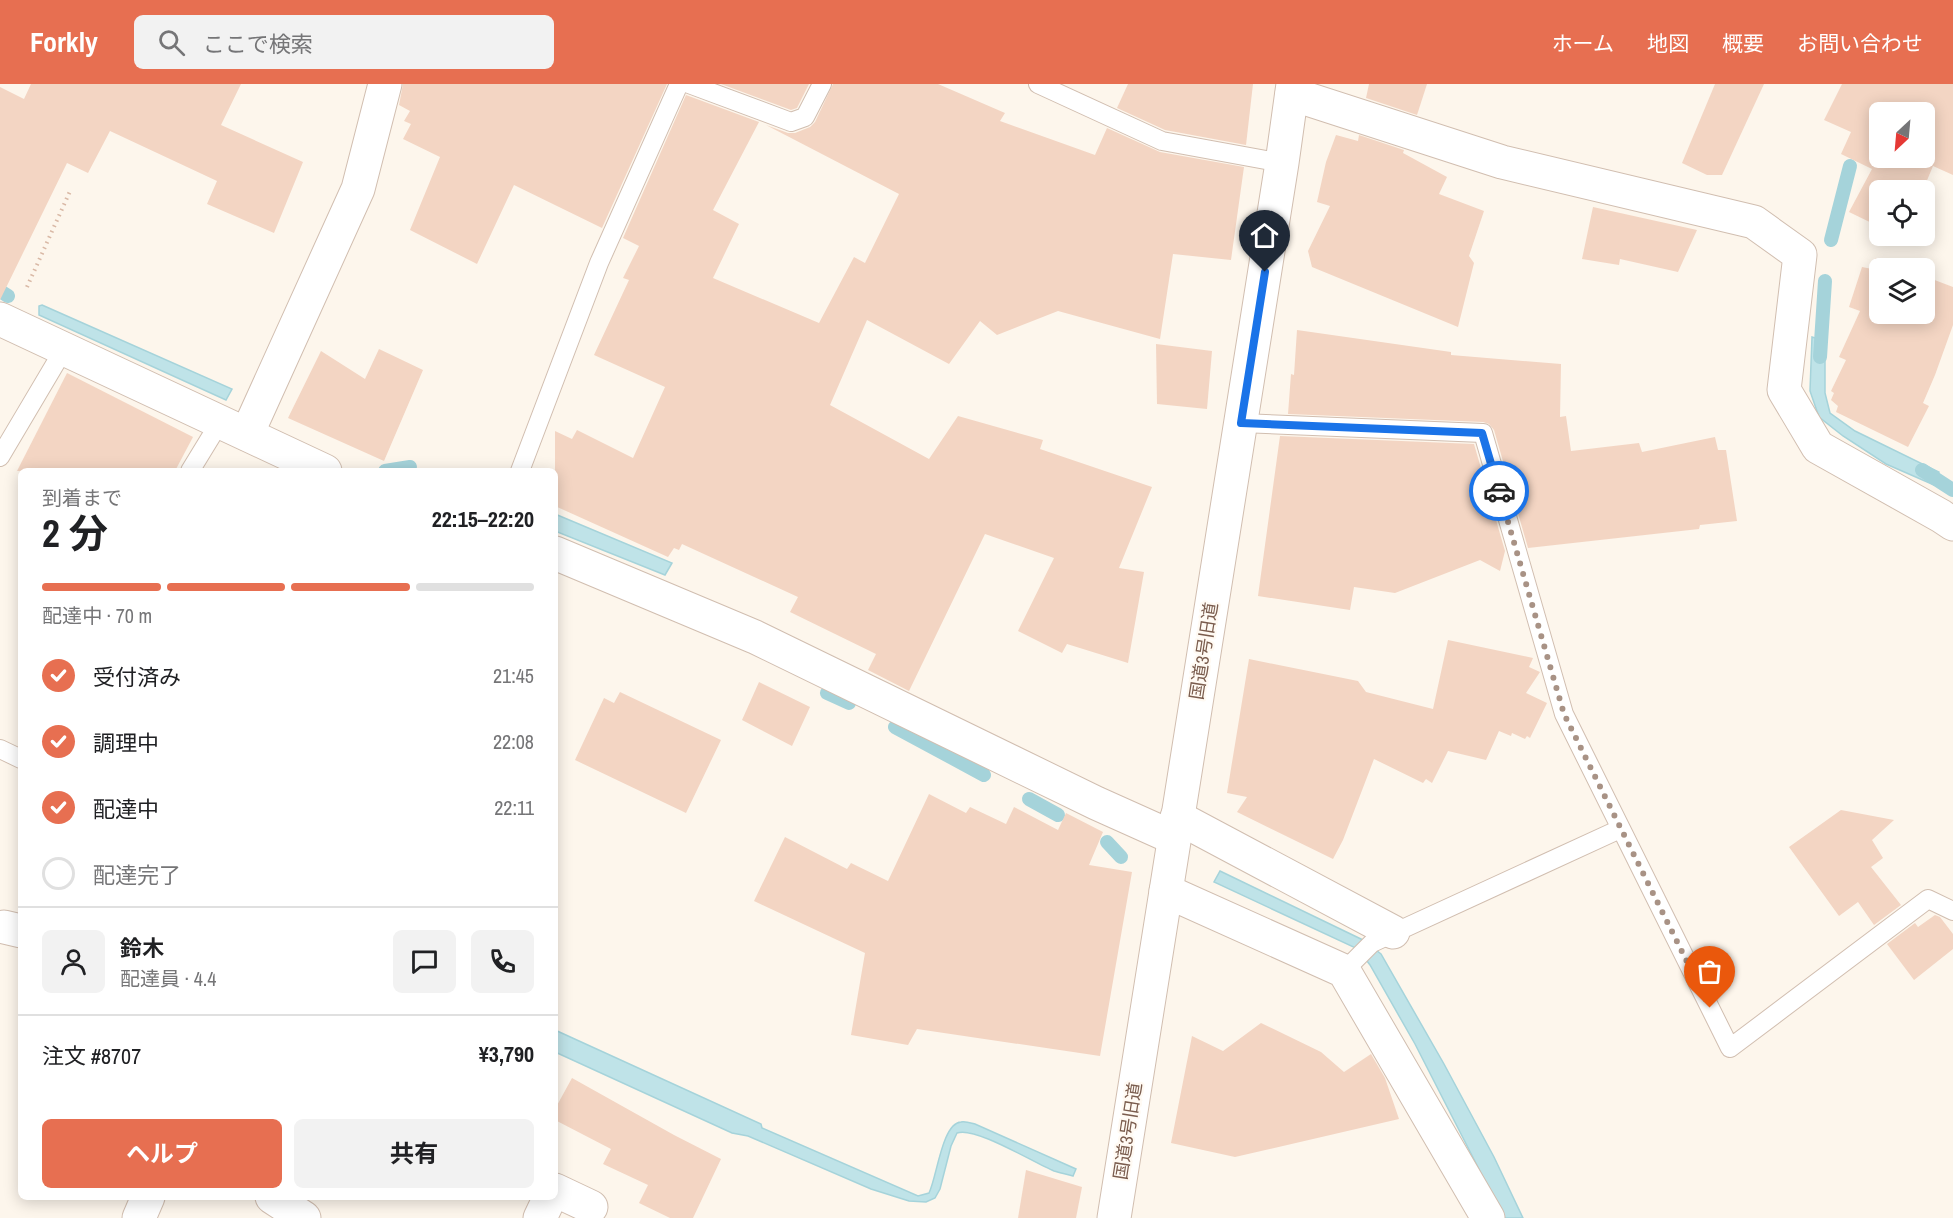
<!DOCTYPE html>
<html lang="ja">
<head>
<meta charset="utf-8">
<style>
	:root { --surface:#fff; --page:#f2f2f2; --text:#202124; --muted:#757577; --line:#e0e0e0; --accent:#e76f51 }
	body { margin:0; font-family:"Archivo Narrow","Noto Sans JP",sans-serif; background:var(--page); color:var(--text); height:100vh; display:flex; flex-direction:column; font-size:22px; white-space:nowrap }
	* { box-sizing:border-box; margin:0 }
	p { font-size:20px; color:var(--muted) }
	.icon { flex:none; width:33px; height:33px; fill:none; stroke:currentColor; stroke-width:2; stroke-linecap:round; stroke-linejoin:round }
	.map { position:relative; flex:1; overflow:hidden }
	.panel { position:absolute; left:18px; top:384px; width:540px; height:732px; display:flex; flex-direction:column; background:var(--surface); border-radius:9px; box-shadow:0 3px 15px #0003 }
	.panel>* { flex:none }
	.needle { width:39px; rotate:206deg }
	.controls { position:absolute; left:1869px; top:18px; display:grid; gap:12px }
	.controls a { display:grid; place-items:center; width:66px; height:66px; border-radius:9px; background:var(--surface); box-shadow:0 3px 15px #0003; font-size:30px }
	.pin { position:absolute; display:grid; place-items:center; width:51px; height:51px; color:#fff; margin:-62px -26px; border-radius:50% 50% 50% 0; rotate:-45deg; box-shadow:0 0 6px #0007 }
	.pin .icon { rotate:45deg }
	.courier { position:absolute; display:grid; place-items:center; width:60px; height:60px; margin:-30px; border:4px solid #1a73e8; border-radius:50%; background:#fff; color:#222; box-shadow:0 2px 8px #0007 }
	.headline em { font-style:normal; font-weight:700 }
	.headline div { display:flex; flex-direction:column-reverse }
	.headline { display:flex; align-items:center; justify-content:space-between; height:102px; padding:0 24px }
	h1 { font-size:39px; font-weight:700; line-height:45px }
	.bar { display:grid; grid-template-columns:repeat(4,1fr); gap:9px 6px; align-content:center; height:72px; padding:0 24px }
	.bar i { height:8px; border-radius:4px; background:var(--line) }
	.bar .selected { background:var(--accent) }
	.bar p { grid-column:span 4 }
	.line { display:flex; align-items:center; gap:15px; padding:0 24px; border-top:2px solid var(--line) }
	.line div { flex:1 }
	.round { display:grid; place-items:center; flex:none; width:63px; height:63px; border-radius:9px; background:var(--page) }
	ol { padding:0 24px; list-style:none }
	li { display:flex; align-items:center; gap:18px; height:66px }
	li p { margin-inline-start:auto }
	li .icon { padding:6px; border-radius:50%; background:var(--accent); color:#fff; stroke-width:4 }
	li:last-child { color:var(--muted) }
	li i { width:33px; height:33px; border:3px solid var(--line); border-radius:50% }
	.cta { display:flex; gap:12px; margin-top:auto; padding:12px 24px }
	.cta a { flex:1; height:69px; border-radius:9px; background:var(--accent); color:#fff; font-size:24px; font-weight:700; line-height:69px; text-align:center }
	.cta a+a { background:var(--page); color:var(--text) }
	header { display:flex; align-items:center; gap:36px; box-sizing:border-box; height:84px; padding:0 30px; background:var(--accent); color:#fff }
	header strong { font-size:28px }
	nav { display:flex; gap:33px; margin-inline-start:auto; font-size:21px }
	.search { width:420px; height:54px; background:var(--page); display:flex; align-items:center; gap:15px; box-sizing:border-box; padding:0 21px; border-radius:9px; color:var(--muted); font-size:22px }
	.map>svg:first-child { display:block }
	.water { fill:#bfe3e8; stroke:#a5d3da; stroke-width:1.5 }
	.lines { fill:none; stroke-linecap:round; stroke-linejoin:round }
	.stream { stroke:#a5d3da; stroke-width:14 }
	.building { fill:#f3d5c3; fill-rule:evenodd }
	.service-casing { stroke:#d1beb0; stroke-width:20 }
	.minor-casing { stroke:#d1beb0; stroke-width:35 }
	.tertiary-casing { stroke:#d1beb0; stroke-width:35 }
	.path { stroke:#d9b8a5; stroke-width:4; stroke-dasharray:1.5 4.5; stroke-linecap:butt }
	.service { stroke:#fff; stroke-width:18 }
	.minor { stroke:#fff; stroke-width:33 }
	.tertiary { stroke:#fff; stroke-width:33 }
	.done { stroke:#a89285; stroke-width:6; stroke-dasharray:0 10.8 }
	.route { stroke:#1a73e8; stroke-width:8 }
	.labels { text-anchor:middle; stroke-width:4.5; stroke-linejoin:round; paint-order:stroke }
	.street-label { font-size:18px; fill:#7a5c4d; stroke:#fffaf3 }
</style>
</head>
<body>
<header>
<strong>Forkly</strong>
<div class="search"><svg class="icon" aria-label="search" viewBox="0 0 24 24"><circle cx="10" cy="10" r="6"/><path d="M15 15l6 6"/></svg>ここで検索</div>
<nav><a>ホーム</a><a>地図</a><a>概要</a><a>お問い合わせ</a></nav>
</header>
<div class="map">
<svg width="1953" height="1134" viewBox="0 0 1953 1134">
	<rect width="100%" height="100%" fill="#fdf6ec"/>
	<!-- water -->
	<g class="water">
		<polygon points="42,221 232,305 226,316 39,231 39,222"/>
		<polygon points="1812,253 1825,257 1825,309 1830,329 1855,347 1939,388 1934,401 1886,380 1843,352 1819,333 1810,307"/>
		<polygon points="555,430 672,479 665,491 555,447"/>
		<polygon points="1220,787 1363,856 1381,870 1444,980 1494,1073 1523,1134 1504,1134 1415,960 1370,881 1358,865 1214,798"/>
		<path d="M555 946 761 1040 762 1044 918 1112 929 1109C937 1093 942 1039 961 1038 965 1037 971 1039 975 1040L1076 1085 1073 1092C1066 1090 1060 1089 1054 1087 1034 1079 975 1042 957 1049L951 1062 940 1105 935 1114 926 1118 909 1117 871 1105 748 1052 732 1049 555 968Z"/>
	</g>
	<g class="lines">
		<!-- stream -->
		<g class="stream">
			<polyline points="1831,156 1850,82"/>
			<polyline points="0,207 8,212"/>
			<polyline points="1820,273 1825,197"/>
			<polyline points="1922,386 1953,406"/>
			<polyline points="385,387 410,383"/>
			<polyline points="827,609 849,619"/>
			<polyline points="895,643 984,691"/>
			<polyline points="1029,715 1058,731"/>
			<polyline points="1107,758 1121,773"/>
		</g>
	</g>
	<!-- building -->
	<g class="building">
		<polygon points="31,0 241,0 221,41 303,78 274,149 207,120 217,97 110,47 88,89 67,79 0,216 0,3 24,15"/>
		<polygon points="403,0 667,0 602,144 514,101 477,180 410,146 440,73 403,55 411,40 404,37 410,27 399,21"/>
		<polygon points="721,0 809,0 797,24 791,26"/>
		<polygon points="833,0 938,0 1005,29 1000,37 1095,71 1107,44 1160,68 1244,83 1231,176 1173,170 1160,255 1058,227 997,251 980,237 949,280 867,236 830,321 929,375 958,332 1043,356 1040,365 1152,403 1119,484 1144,488 1128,579 1067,560 1062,569 1018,547 1054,474 985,450 909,607 868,586 876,570 790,528 798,513 682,460 679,466 674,464 668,473 555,422 555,347 572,355 577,346 633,374 665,303 594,271 629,196 623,194 639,162 623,154 686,11 759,38 713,126 739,140 713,194 819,239 854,173 865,179 899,110 766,41 788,49 795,49 810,43 815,38"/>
		<polygon points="1128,0 1253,0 1246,61 1165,46 1117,24"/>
		<polygon points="1369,0 1427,0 1417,31 1366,14"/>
		<polygon points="1715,0 1764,0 1722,91 1707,91 1682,79"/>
		<path d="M1842 0H1953V91L1933 82 1923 106H1880V143L1849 128 1872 85 1841 70 1851 48 1824 36ZM1880 28H1924V74H1880Z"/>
		<polygon points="1336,51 1358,57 1359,51 1404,66 1403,69 1447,93 1439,110 1484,127 1469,172 1474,179 1458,243 1312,183 1308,167 1330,122 1317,118 1326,78"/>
		<polygon points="1593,123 1697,146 1678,188 1620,175 1619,181 1582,175"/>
		<polygon points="1875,174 1903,184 1880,184 1880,230 1924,230 1924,192 1953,203 1953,241 1935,291 1923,319 1929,322 1908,363 1836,328 1838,322 1831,316 1834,309 1831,307 1846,276 1839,273 1860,227 1849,223 1862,183 1872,185"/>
		<polygon points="1297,246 1451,268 1451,271 1561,280 1560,333 1566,332 1571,367 1639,359 1642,368 1715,353 1718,366 1726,366 1737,437 1700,441 1699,445 1528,464 1494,346 1489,340 1483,338 1288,330 1291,290 1294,291"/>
		<polygon points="1156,260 1212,267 1207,325 1157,320"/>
		<polygon points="379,265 423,286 384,377 288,334 321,267 365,295"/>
		<polygon points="67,289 193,353 175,387 17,387"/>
		<polygon points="1280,352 1474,360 1505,467 1500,487 1480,476 1395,509 1354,503 1350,526 1258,512"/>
		<polygon points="1448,556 1533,574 1529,583 1540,588 1526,609 1547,619 1530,654 1527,652 1525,655 1512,649 1511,652 1499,647 1486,676 1448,667 1432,699 1426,695 1423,699 1374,675 1343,756 1333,775 1237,728 1247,713 1227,709 1249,575 1358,597 1366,608 1433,625"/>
		<polygon points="759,598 810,623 792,662 742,636"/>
		<polygon points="620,608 721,656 686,729 575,676 604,614 614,619"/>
		<polygon points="929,710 966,729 970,723 1006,740 1014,723 1058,746 1066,729 1103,748 1089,781 1132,788 1100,972 917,945 908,961 851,951 865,869 754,817 785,753 847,785 851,779 888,797"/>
		<polygon points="1841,726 1894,736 1872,756 1883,774 1871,783 1901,821 1874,841 1858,818 1839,832 1789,763"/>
		<polygon points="1935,831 1940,833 1953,850 1953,865 1914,896 1887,860 1915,839 1918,843"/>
		<polygon points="1261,939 1321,968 1344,988 1371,970 1385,994 1399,1035 1235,1073 1171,1059 1192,952 1223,967"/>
		<polygon points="572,994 674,1051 721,1075 693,1134 670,1134 639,1119 648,1101 603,1080 611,1065 555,1036 555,1025"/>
		<polygon points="1026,1086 1082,1103 1076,1134 1018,1134"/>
	</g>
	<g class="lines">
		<!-- service casing -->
		<g class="service-casing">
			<g id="service">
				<polyline points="689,0 791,38 805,33 822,0"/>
				<polyline points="1038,0 1162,57 1282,79"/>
				<polyline points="1241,339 1483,349 1564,630 1730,964 1928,815 1953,827"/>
				<polyline points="0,373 64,265"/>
				<polyline points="190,387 220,338"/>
				<polyline points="520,387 599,179 679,0"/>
				<polyline points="0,665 21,675"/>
				<polyline points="1344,887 1372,859 1620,745"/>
			</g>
		</g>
		<!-- minor casing -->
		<g class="minor-casing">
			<g id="minor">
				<polyline points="1292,10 1502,78 1754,138 1800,171 1784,306 1818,363 1941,432 1953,440"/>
				<polyline points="0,235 325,387"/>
				<polyline points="247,350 358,105 385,0"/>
				<polyline points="555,469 755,553 1096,719 1174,754"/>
				<polyline points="1177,733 1393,848"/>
				<polyline points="1166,807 1344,887 1488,1134"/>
				<polyline points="4,843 21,847"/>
				<polyline points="555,1106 591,1123"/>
				<polyline points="272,1113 304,1134"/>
				<polyline points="139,1134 148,1113"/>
				<polyline points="540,1134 550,1113"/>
			</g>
		</g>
		<!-- tertiary casing -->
		<g class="tertiary-casing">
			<polyline id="tertiary" points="1114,1134 1282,79 1293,0"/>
		</g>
		<!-- path -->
		<polyline class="path" points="27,203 71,105"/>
		<!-- service -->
		<use href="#service" class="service"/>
		<!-- minor -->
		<use href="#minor" class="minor"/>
		<!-- tertiary -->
		<use href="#tertiary" class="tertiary"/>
	</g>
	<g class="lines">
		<!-- done -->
		<polyline class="done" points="1499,407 1564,630 1710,924"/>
		<!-- route -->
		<polyline class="route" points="1265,188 1241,339 1482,349 1499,407"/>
	</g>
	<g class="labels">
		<!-- street labels -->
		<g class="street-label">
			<text transform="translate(1204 567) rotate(-81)" y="6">国道3号旧道</text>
			<text transform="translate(1128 1047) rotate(-81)" y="6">国道3号旧道</text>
		</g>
	</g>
</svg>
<div class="controls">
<a><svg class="needle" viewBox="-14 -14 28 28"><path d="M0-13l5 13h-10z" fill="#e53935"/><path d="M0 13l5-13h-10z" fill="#757577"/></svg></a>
<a><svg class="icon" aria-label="locate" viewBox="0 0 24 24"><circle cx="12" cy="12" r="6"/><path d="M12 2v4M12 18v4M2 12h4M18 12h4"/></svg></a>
<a><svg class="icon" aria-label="layers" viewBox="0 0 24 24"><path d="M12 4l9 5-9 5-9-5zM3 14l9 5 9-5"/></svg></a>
</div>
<div class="pin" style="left:1710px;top:924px;background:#ea580c"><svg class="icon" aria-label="bag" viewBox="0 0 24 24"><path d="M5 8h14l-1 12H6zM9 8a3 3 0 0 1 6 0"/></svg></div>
<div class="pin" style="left:1265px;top:188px;background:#1f2937"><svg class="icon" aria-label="home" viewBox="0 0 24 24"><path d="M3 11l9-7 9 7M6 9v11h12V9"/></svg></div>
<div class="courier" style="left:1499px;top:407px"><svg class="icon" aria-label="car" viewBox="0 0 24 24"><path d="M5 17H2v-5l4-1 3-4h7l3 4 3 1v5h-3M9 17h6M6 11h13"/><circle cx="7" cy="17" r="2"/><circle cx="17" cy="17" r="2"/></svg></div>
<section class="panel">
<div class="headline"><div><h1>2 分</h1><p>到着まで</p></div><em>22:15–22:20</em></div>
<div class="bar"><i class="selected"></i><i class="selected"></i><i class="selected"></i><i></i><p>配達中 · 70 m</p></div>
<ol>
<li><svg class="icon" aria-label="check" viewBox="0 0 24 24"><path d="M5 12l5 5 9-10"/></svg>受付済み<p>21:45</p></li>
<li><svg class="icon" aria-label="check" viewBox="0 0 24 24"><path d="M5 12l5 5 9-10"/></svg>調理中<p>22:08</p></li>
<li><svg class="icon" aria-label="check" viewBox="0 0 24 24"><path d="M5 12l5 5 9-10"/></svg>配達中<p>22:11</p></li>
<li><i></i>配達完了</li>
</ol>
<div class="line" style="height:108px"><a class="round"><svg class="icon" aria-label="person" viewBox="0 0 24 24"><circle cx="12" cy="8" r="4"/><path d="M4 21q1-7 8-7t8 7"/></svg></a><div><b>鈴木</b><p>配達員 · 4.4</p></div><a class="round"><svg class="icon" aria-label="chat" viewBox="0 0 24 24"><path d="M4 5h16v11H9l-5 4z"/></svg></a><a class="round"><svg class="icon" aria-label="phone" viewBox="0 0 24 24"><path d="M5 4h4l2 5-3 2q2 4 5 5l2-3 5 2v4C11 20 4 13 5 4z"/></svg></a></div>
<div class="line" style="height:78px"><div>注文 #8707</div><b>¥3,790</b></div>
<div class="cta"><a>ヘルプ</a><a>共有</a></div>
</section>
</div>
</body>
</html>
